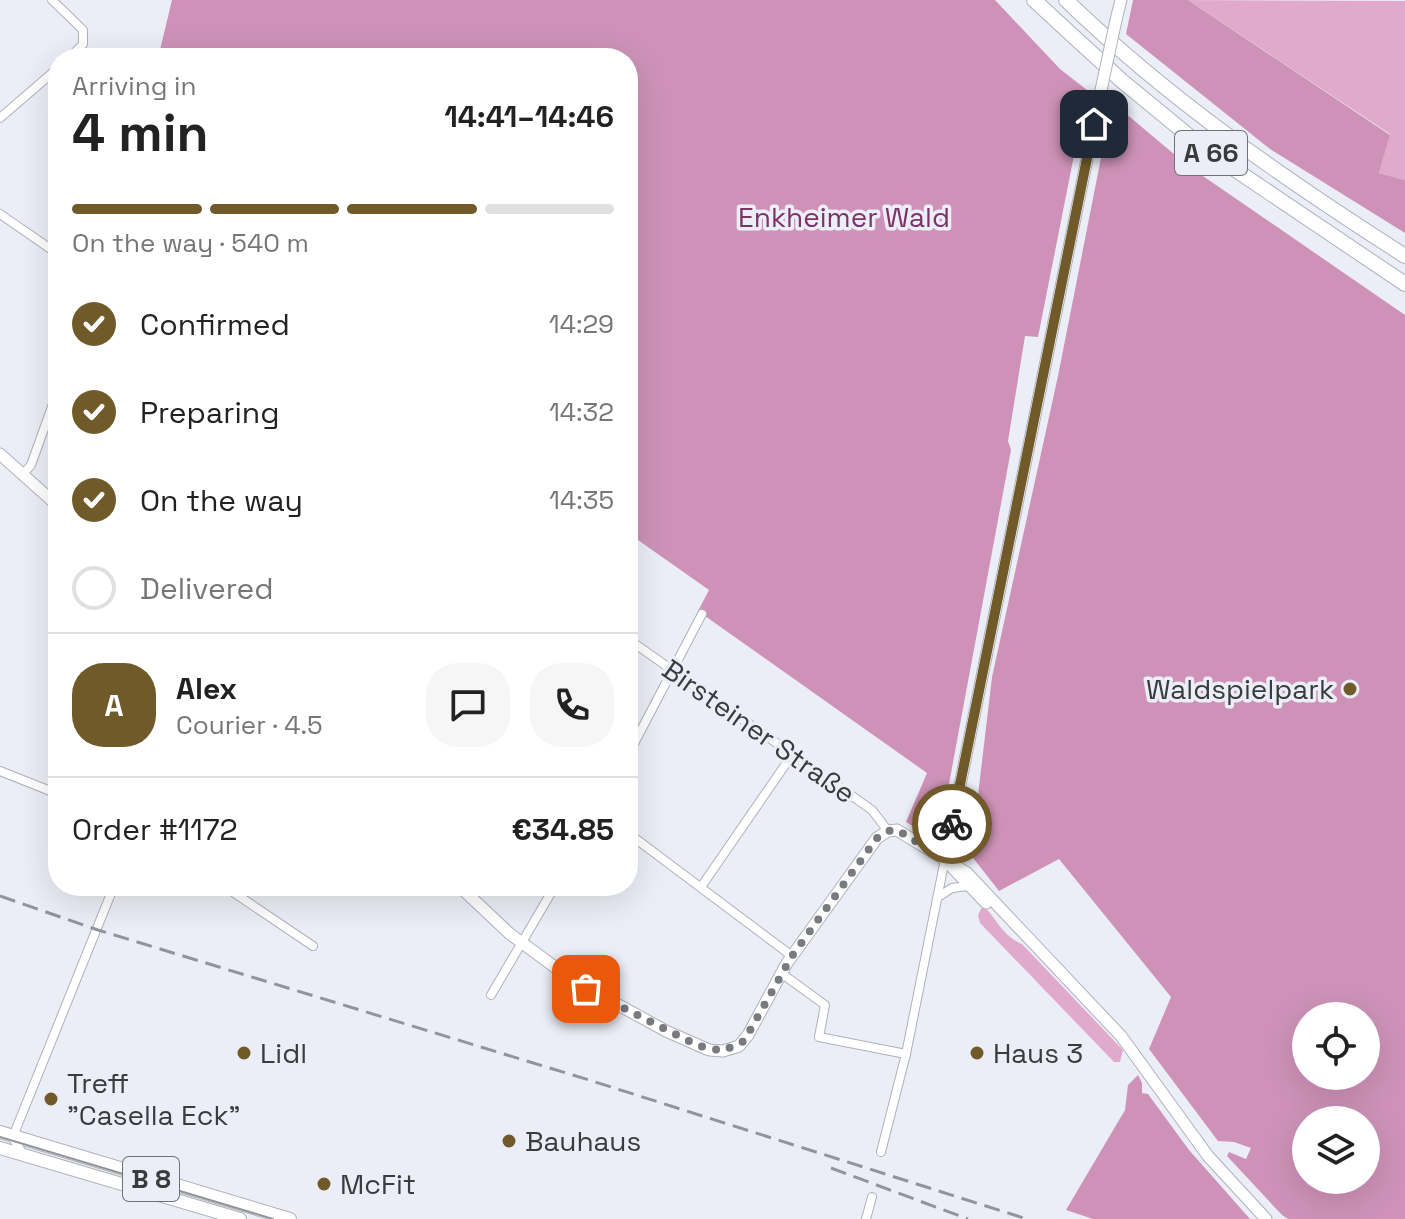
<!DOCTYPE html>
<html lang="en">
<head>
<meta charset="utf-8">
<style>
	:root { --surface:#fff; --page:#f6f6f6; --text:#222; --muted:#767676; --line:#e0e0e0; --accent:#705a29 }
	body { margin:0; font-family:"Space Grotesk",sans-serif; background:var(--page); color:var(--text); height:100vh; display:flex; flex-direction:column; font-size:30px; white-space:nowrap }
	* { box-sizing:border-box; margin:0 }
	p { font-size:26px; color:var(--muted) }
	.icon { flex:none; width:44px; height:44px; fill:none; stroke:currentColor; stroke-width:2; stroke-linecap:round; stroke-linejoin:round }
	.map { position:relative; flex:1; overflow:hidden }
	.drawer { position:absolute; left:48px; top:48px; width:590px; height:848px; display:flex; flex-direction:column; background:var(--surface); border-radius:32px; box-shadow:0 8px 32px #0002 }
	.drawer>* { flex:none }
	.buttons { position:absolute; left:1292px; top:1002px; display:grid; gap:16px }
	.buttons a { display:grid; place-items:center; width:88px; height:88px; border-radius:50%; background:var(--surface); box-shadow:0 8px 32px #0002; font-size:40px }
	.pin { position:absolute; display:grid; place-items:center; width:68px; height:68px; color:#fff; margin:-34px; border-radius:16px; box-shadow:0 4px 12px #0006 }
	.courier { position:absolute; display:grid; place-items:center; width:80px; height:80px; margin:-40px; border:6px solid #705a29; border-radius:50%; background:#fff; color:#222; box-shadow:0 2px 10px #0007 }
	.summary em { font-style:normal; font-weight:600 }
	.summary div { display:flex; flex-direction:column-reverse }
	.summary { display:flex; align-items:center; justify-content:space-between; height:136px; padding:0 24px }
	h1 { font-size:52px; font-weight:600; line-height:60px }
	.bar { display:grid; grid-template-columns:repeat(4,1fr); gap:12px 8px; align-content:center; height:96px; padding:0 24px }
	.bar i { height:10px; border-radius:6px; background:var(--line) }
	.bar .active { background:var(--accent) }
	.bar p { grid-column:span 4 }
	.line { display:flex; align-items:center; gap:20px; padding:0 24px; border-top:2px solid var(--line) }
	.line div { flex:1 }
	.round { display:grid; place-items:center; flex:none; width:84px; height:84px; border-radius:32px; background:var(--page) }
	ol { padding:0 24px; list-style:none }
	li { display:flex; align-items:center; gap:24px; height:88px }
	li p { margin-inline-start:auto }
	li .icon { padding:8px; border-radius:50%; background:var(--accent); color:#fff; stroke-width:4 }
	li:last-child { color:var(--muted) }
	li i { width:44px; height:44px; border:4px solid var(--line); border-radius:50% }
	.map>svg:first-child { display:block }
	.green { fill:#e1aacc }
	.forest { fill:#ce92b8; fill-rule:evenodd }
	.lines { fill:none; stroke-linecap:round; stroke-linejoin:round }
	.street-casing { stroke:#aeb1b9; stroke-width:10 }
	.secondary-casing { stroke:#aeb1b9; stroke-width:13 }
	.primary-casing { stroke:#aeb1b9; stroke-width:14 }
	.highway-casing { stroke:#aeb1b9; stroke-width:16 }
	.street { stroke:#fff; stroke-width:8 }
	.secondary { stroke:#fff; stroke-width:11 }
	.primary { stroke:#fff; stroke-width:12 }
	.highway { stroke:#fff; stroke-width:14 }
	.tram { stroke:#93949a; stroke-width:2 }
	.rail { stroke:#93949a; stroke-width:3; stroke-dasharray:16 8; stroke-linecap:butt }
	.secondary-bridge-casing { stroke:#aeb1b9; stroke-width:13; stroke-linecap:butt }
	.secondary-bridge { stroke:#fff; stroke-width:11 }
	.done { stroke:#787a7f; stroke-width:8; stroke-dasharray:0 14.4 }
	.route { stroke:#705a29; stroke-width:10 }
	.poi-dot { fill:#705a29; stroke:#eceef7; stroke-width:3 }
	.labels { text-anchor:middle; stroke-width:7; stroke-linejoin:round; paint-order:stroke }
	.shield { fill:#eceef7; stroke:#6f7176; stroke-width:2 }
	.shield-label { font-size:26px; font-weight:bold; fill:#3a3b3e }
	.park-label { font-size:28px; fill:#7c3465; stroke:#eceef7 }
	.poi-label { font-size:28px; fill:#3a3b3e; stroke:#eceef7; text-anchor:start }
	.street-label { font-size:28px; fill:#3a3b3e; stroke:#eceef7 }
</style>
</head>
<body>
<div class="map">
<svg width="1405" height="1219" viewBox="0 0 1405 1219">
	<rect width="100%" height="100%" fill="#eceef7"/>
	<!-- green -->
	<g class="green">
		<polygon points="1188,0 1405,1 1405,180 1379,173 1390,134"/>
		<path d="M983 905C996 918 1003 937 1022 944L1123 1050 1120 1062H1114L980 923 978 915Z"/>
	</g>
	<!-- forest -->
	<g class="forest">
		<polygon points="172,0 995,0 1060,69 1087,90 1038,337 1025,336 1008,441 1011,450 941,827 924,833 906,822 927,773 698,611 709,590 628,533 628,58 158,58"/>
		<polygon points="1133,0 1188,0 1390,135 1379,173 1405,180 1405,233 1270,149 1126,34"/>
		<path d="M1112 102 1187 165 1405 315V1219H1288L1282 1215 1227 1156 1229 1152 1246 1159 1251 1148 1234 1142 1218 1141 1149 1049 1171 997 1059 859 999 891 970 854 966 835 976 812 992 677 1058 376ZM1306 1016H1366V1076H1306ZM1306 1120H1366V1180H1306Z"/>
		<polygon points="1138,1075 1142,1083 1142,1093 1148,1094 1189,1150 1250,1219 1093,1219 1066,1210 1125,1110 1128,1085"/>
	</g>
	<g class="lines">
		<!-- street casing -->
		<g class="street-casing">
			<g id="street">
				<polyline points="52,0 83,30 83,44 70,58"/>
				<polyline points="0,118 58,68"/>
				<polyline points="0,214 58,254"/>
				<polyline points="23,474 31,465 58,390"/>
				<polyline points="628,639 872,810 888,831"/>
				<polyline points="628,755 702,614"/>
				<polyline points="0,771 58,794"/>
				<polyline points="628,833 792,956"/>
				<polyline points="224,886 313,946"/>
				<polyline points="701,887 792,755"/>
				<polyline points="938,897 952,888 968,886"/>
				<polyline points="781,973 825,1005 819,1037 906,1054"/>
				<polyline points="491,995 555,886"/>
				<polyline points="881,1152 906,1054 945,859"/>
				<polyline points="23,1154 14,1140 16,1129 114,886"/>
				<polyline points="866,1219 872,1197"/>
			</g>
		</g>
		<!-- secondary casing -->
		<g class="secondary-casing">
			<g id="secondary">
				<polyline points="1116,20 1121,0"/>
				<polyline points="0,454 58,506"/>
				<polyline points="920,843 952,826"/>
				<polyline points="945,859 1100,95"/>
				<polyline points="948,863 986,903"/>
				<polyline points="459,886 510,934 571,979 666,1031 709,1050 723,1051 739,1046 748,1035 787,963 877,838 888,831 897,830 967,873 1121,1036 1208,1156 1266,1219"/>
			</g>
		</g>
		<!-- primary casing -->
		<g class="primary-casing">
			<g id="primary">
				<polyline points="0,1132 290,1219"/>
				<polyline points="0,1148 240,1219"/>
			</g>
		</g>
		<!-- highway casing -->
		<g class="highway-casing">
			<g id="highway">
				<polyline points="1034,0 1122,81 1206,150 1405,284"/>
				<path d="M1066 0C1169 100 1285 179 1405 256"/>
			</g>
		</g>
		<!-- street -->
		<use href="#street" class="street"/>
		<!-- secondary -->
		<use href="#secondary" class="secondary"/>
		<!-- primary -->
		<use href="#primary" class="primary"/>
		<!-- highway -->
		<use href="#highway" class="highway"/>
		<!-- tram -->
		<polyline class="tram" points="0,1137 273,1219"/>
		<!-- rail -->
		<g class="rail">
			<polyline points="0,896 98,930 589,1080 1027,1219"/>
			<polyline points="831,1168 968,1219"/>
		</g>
		<!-- secondary-bridge casing -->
		<g class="secondary-bridge-casing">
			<polyline id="secondary-bridge" points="1100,95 1116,20"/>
		</g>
		<!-- secondary-bridge -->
		<use href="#secondary-bridge" class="secondary-bridge"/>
	</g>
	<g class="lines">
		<!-- done -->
		<polyline class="done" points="586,989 699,1046 723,1051 744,1041 792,956 877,838 888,831 897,830 945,859 952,824"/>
		<!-- route -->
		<polyline class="route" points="952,824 1094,124"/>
	</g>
	<!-- markers -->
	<g class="poi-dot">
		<circle cx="1350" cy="689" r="8"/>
		<circle cx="244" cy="1053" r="8"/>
		<circle cx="977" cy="1053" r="8"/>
		<circle cx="51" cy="1099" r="8"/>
		<circle cx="509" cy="1141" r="8"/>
		<circle cx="324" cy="1184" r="8"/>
	</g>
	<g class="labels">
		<!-- shield labels -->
		<g class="shield">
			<rect x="1175" y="131" width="72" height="44" rx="6"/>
			<rect x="123" y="1157" width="56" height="44" rx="6"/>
		</g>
		<g class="shield-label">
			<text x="1211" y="162">A 66</text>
			<text x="151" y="1188">B 8</text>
		</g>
		<!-- park labels -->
		<g class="park-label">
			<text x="844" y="227">Enkheimer Wald</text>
		</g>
		<!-- poi labels -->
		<g class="poi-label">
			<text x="1334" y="699" text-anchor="end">Waldspielpark</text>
			<text x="260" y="1063">Lidl</text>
			<text x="993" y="1063">Haus 3</text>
			<text x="67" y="1093">Treff<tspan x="67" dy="32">"Casella Eck"</tspan></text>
			<text x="525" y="1151">Bauhaus</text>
			<text x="340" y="1194">McFit</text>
		</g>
		<!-- street labels -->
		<g class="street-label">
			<text transform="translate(759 731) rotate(35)" y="10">Birsteiner Straße</text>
		</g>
	</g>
</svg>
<div class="buttons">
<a><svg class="icon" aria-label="locate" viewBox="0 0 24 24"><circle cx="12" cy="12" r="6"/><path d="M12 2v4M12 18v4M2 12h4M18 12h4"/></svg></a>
<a><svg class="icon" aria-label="layers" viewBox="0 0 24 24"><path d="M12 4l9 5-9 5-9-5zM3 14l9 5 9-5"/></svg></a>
</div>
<div class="pin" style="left:586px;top:989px;background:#ea580c"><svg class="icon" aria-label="bag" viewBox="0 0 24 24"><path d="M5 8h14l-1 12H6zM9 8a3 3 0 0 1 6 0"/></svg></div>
<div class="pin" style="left:1094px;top:124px;background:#1f2937"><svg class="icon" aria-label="home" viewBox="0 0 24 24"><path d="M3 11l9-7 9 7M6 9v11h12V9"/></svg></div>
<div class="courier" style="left:952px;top:824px"><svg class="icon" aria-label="bike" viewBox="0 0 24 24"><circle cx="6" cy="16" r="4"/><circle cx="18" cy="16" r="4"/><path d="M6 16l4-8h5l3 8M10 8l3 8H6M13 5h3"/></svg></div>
<section class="drawer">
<div class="summary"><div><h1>4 min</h1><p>Arriving in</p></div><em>14:41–14:46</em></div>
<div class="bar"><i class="active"></i><i class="active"></i><i class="active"></i><i></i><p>On the way · 540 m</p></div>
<ol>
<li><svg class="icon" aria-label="check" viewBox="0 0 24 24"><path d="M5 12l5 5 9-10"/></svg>Confirmed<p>14:29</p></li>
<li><svg class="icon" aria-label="check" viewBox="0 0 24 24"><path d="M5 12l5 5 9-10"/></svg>Preparing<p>14:32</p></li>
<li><svg class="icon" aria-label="check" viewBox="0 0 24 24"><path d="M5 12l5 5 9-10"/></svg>On the way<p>14:35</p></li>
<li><i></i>Delivered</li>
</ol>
<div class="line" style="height:144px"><b class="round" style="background:var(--accent);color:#fff">A</b><div><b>Alex</b><p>Courier · 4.5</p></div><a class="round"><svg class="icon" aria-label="chat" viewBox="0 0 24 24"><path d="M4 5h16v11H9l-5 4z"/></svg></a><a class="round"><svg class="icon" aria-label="phone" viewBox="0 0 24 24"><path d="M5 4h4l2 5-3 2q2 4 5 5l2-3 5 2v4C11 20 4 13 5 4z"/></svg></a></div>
<div class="line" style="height:104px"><div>Order #1172</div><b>€34.85</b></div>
</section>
</div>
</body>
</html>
